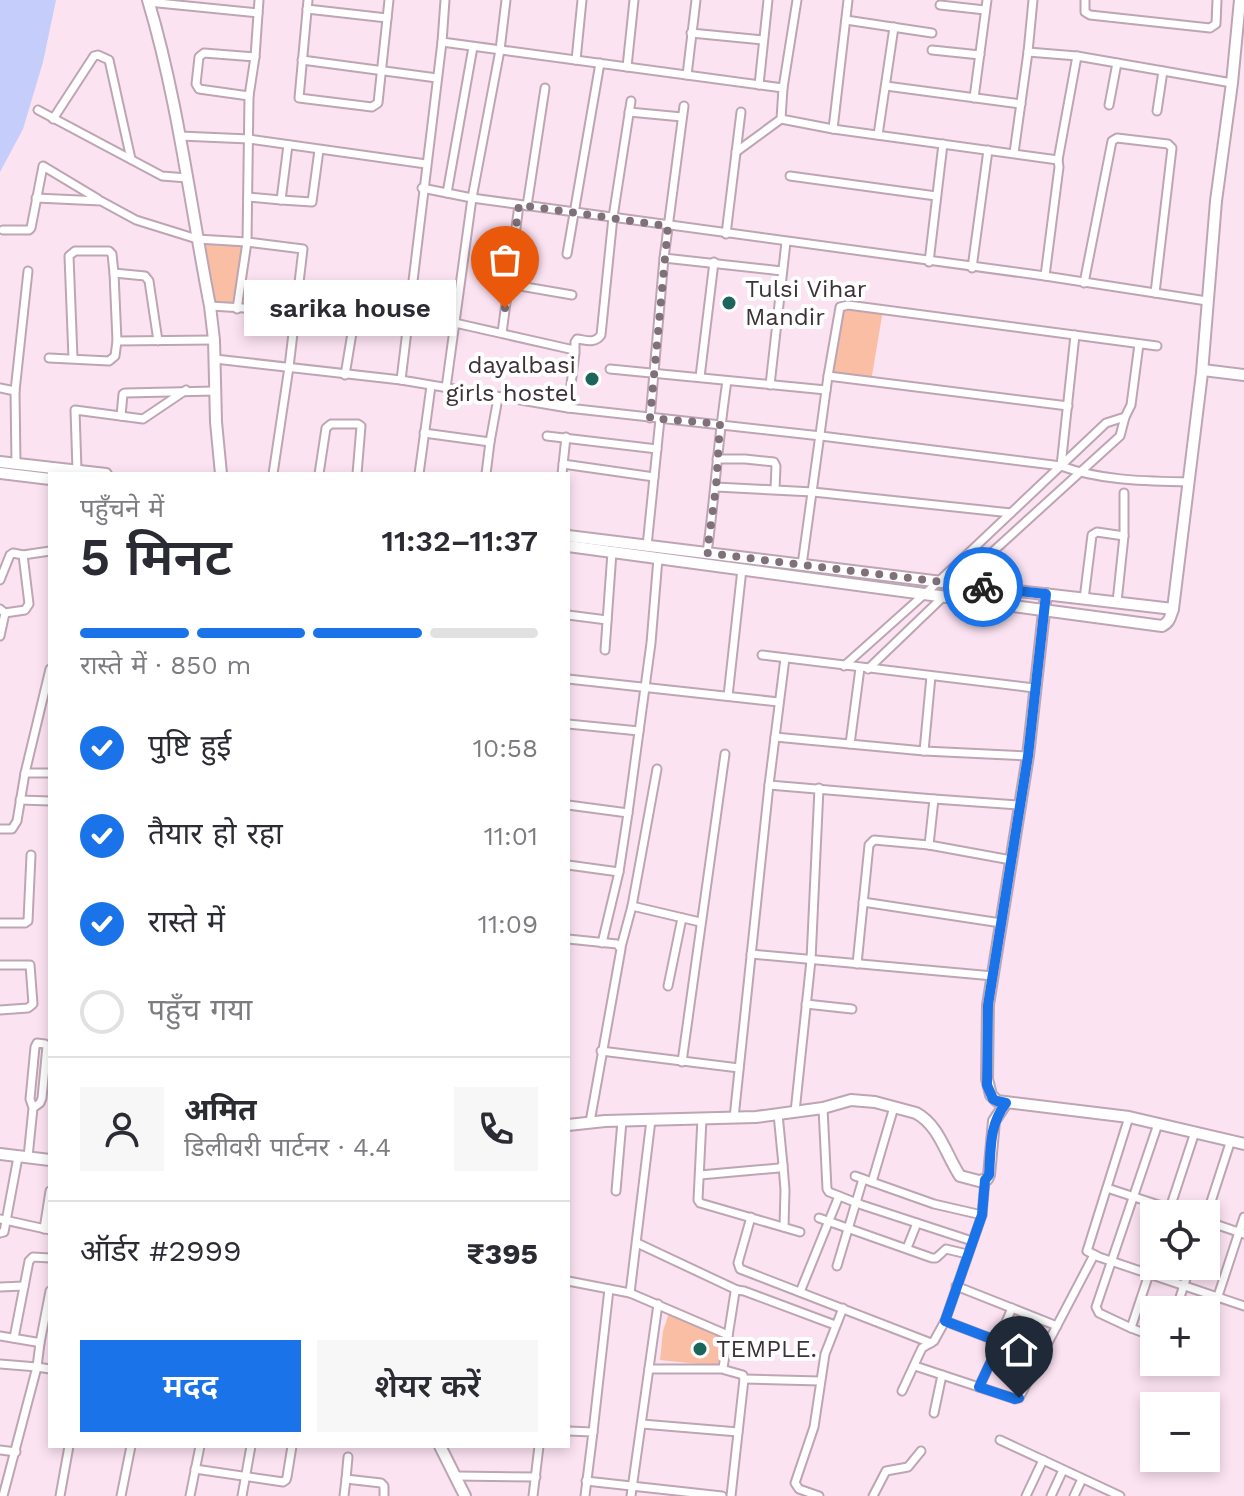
<!DOCTYPE html>
<html lang="hi">
<head>
<meta charset="utf-8">
<style>
	:root { --surface:#fff; --page:#f7f7f7; --text:#2b2b33; --muted:#7c7c81; --line:#e1e1e2; --accent:#1a73e8 }
	body { margin:0; font-family:"Work Sans","Noto Sans Devanagari",sans-serif; background:var(--page); color:var(--text); height:100vh; display:flex; flex-direction:column; font-size:30px; white-space:nowrap }
	* { box-sizing:border-box; margin:0 }
	p { font-size:26px; color:var(--muted) }
	.icon { flex:none; width:44px; height:44px; fill:none; stroke:currentColor; stroke-width:2; stroke-linecap:round; stroke-linejoin:round }
	.map { position:relative; flex:1; overflow:hidden }
	.panel { position:absolute; left:48px; top:472px; width:522px; height:976px; display:flex; flex-direction:column; background:var(--surface); border-radius:0px; box-shadow:0 4px 12px #0003 }
	.panel>* { flex:none }
	.controls { position:absolute; left:1140px; top:1200px; display:grid; gap:16px }
	.controls a { display:grid; place-items:center; width:80px; height:80px; border-radius:0px; background:var(--surface); box-shadow:0 4px 12px #0003; font-size:40px }
	.pin { position:absolute; display:grid; place-items:center; width:68px; height:68px; color:#fff; margin:-82px -34px; border-radius:50% 50% 50% 0; rotate:-45deg; box-shadow:0 0 8px #0007 }
	.pin .icon { rotate:45deg }
	.courier { position:absolute; display:grid; place-items:center; width:80px; height:80px; margin:-40px; border:6px solid #1a73e8; border-radius:50%; background:#fff; color:#222; box-shadow:0 2px 10px #0007 }
	.bubble { position:absolute; height:56px; border-radius:0px; background:var(--surface); box-shadow:0 4px 12px #0003; font-size:26px; font-weight:600; line-height:56px; text-align:center }
	.head em { font-style:normal; font-weight:600 }
	.head div { display:flex; flex-direction:column-reverse }
	.head { display:flex; align-items:center; justify-content:space-between; height:136px; padding:0 32px }
	h1 { font-size:52px; font-weight:600; line-height:60px }
	.bar { display:grid; grid-template-columns:repeat(4,1fr); gap:12px 8px; align-content:center; height:96px; padding:0 32px }
	.bar i { height:10px; border-radius:6px; background:var(--line) }
	.bar .on { background:var(--accent) }
	.bar p { grid-column:span 4 }
	.line { display:flex; align-items:center; gap:20px; padding:0 32px; border-top:2px solid var(--line) }
	.line div { flex:1 }
	.round { display:grid; place-items:center; flex:none; width:84px; height:84px; border-radius:0px; background:var(--page) }
	ol { padding:0 32px; list-style:none }
	li { display:flex; align-items:center; gap:24px; height:88px }
	li p { margin-inline-start:auto }
	li .icon { padding:8px; border-radius:50%; background:var(--accent); color:#fff; stroke-width:4 }
	li:last-child { color:var(--muted) }
	li i { width:44px; height:44px; border:4px solid var(--line); border-radius:50% }
	.primary-button { display:flex; gap:16px; margin-top:auto; padding:16px 32px }
	.primary-button a { flex:1; height:92px; border-radius:0px; background:var(--accent); color:#fff; font-size:32px; font-weight:600; line-height:92px; text-align:center }
	.primary-button a+a { background:var(--page); color:var(--text) }
	.map>svg:first-child { display:block }
	.green { fill:#f9bea3 }
	.water { fill:#c5cdfa }
	.lines { fill:none; stroke-linecap:round; stroke-linejoin:round }
	.street-casing { stroke:#bda5b4; stroke-width:11 }
	.secondary-casing { stroke:#bda5b4; stroke-width:14 }
	.street { stroke:#fff; stroke-width:7 }
	.secondary { stroke:#fff; stroke-width:10 }
	.done { stroke:#7f7079; stroke-width:8; stroke-dasharray:0 14.4 }
	.route { stroke:#1a73e8; stroke-width:10 }
	.poi-dot { fill:#1d655a; stroke:#fff; stroke-width:3 }
	.labels { text-anchor:middle; stroke-width:8; stroke-linejoin:round; paint-order:stroke }
	.poi-label { font-size:24px; fill:#3c3238; stroke:#fff; text-anchor:start }
</style>
</head>
<body>
<div class="map">
<svg width="1244" height="1496" viewBox="0 0 1244 1496">
	<rect width="100%" height="100%" fill="#fce3f2"/>
	<!-- green -->
	<g class="green">
		<polygon points="197,239 247,242 237,309 210,306"/>
		<polygon points="840,307 883,310 871,381 828,376"/>
		<polygon points="669,1313 722,1337 718,1366 660,1360 663,1331"/>
	</g>
	<!-- water -->
	<polygon class="water" points="0,0 56,0 43,62 23,129 0,172"/>
	<g class="lines">
		<!-- street casing -->
		<g class="street-casing">
			<g id="street">
				<polyline points="308,0 299,98 372,107 378,103 389,0"/>
				<polyline points="1085,0 1085,12 1090,15 1210,28 1216,24 1217,0"/>
				<polyline points="148,2 258,13"/>
				<polyline points="940,5 985,10"/>
				<polyline points="307,9 387,18"/>
				<polyline points="846,20 932,33"/>
				<polyline points="691,33 763,40"/>
				<polyline points="442,42 783,88"/>
				<polyline points="932,50 980,55"/>
				<polyline points="1028,52 1077,56 1232,83"/>
				<polyline points="302,60 437,78"/>
				<polyline points="576,60 582,0"/>
				<polyline points="627,67 634,0"/>
				<polyline points="687,75 696,0"/>
				<polyline points="759,85 768,0"/>
				<polyline points="886,86 1021,104"/>
				<polyline points="249,96 199,89 196,84 199,57 204,53 255,57"/>
				<polyline points="974,98 987,0"/>
				<polyline points="1109,105 1117,63"/>
				<polyline points="38,110 162,176 187,178"/>
				<polyline points="1157,111 1163,71"/>
				<polyline points="629,112 682,117"/>
				<polyline points="53,119 94,56 98,55 109,60 131,159"/>
				<polyline points="781,119 833,129 1058,160 1059,167 1045,276"/>
				<polyline points="833,129 848,0"/>
				<polyline points="878,135 894,27"/>
				<polyline points="180,136 249,139 426,164"/>
				<polyline points="736,152 781,119 783,88 797,0"/>
				<polyline points="1014,153 1028,52 1033,0"/>
				<polyline points="1058,160 1077,56"/>
				<polyline points="790,176 936,196"/>
				<polyline points="422,188 472,198 1045,276 1207,301"/>
				<polyline points="447,193 473,47"/>
				<polyline points="248,197 281,200 288,145"/>
				<polyline points="36,198 101,201 136,220 197,239 247,242 303,249 289,367 273,474"/>
				<polyline points="281,200 312,202 319,150"/>
				<polyline points="527,206 545,88"/>
				<polyline points="3,230 29,230 31,228 43,166 98,199"/>
				<polyline points="726,234 741,112"/>
				<polyline points="567,254 600,63"/>
				<polyline points="664,258 782,271"/>
				<polyline points="929,262 943,144"/>
				<polyline points="972,268 988,150"/>
				<polyline points="1084,283 1112,141 1117,138 1168,144 1172,148 1155,293"/>
				<polyline points="508,284 572,295"/>
				<polyline points="210,306 297,311"/>
				<polyline points="237,309 247,242 249,96 255,57 259,0"/>
				<polyline points="455,323 574,350 575,353 568,408"/>
				<polyline points="502,333 519,205"/>
				<polyline points="158,341 149,281 145,276 114,273 117,341 214,340"/>
				<path d="M575 351V342L577 339C586 340 595 344 601 335L613 217 631 101"/>
				<polyline points="49,358 109,361 115,356 117,341"/>
				<polyline points="73,358 69,256 75,251 109,251 112,254 114,273"/>
				<path d="M215 359 401 380 568 408 821 436 1061 466C1102 481 1146 481 1189 482"/>
				<polyline points="610,369 826,390"/>
				<polyline points="345,375 358,297"/>
				<polyline points="828,376 1068,406"/>
				<polyline points="700,377 714,262"/>
				<polyline points="401,380 442,42 445,0"/>
				<polyline points="770,385 786,242"/>
				<polyline points="0,388 15,391"/>
				<polyline points="446,388 472,198 500,50 506,0"/>
				<polyline points="121,416 123,394 125,393 215,391"/>
				<polyline points="650,418 664,258 684,106"/>
				<polyline points="424,433 490,442 498,398"/>
				<polyline points="547,436 657,449"/>
				<polyline points="717,459 745,459 774,462 776,466 775,489"/>
				<polyline points="16,463 15,391 28,271"/>
				<polyline points="563,464 654,477"/>
				<polyline points="1061,466 1075,335"/>
				<polyline points="77,470 75,410 143,419 186,390"/>
				<polyline points="319,474 326,428 331,424 358,424 361,426 357,474"/>
				<polyline points="419,474 431,386"/>
				<polyline points="486,474 490,442"/>
				<polyline points="562,474 566,437"/>
				<polyline points="716,487 813,492 1011,513"/>
				<polyline points="647,546 660,419"/>
				<path d="M707 553C715 496 718 439 727 381"/>
				<polyline points="802,565 828,376 840,307 848,305 1157,346"/>
				<polyline points="0,580 10,555 13,553 23,555"/>
				<polyline points="1084,599 1092,535 1097,532 1124,536"/>
				<polyline points="1117,602 1124,536 1124,493"/>
				<polyline points="0,609 5,613 25,610 29,604 23,555 50,551"/>
				<polyline points="568,615 607,620"/>
				<polyline points="0,636 5,613"/>
				<polyline points="605,650 612,552"/>
				<polyline points="762,655 1034,688"/>
				<polyline points="844,666 938,582 1106,423 1125,417 1131,405 1139,344"/>
				<polyline points="868,669 944,596 1120,436 1125,417"/>
				<polyline points="568,679 779,702"/>
				<polyline points="728,696 742,569"/>
				<polyline points="568,724 639,731"/>
				<polyline points="775,737 924,751 1028,756"/>
				<polyline points="850,744 860,668"/>
				<polyline points="924,751 931,676"/>
				<polyline points="25,773 50,773"/>
				<polyline points="769,785 934,799 1019,805"/>
				<polyline points="20,800 50,801"/>
				<polyline points="568,805 628,813"/>
				<polyline points="0,829 12,829 17,821 25,773 50,669"/>
				<polyline points="929,845 934,799"/>
				<polyline points="568,865 619,872"/>
				<polyline points="863,902 1001,923"/>
				<polyline points="632,906 700,922"/>
				<polyline points="0,923 25,923 28,921 31,855"/>
				<polyline points="568,939 617,944 621,949 590,1122"/>
				<polyline points="602,943 619,872 628,813 651,643 658,558"/>
				<polyline points="621,947 632,906 657,769"/>
				<polyline points="751,954 993,976"/>
				<polyline points="857,964 869,845 874,840 929,845 1011,860"/>
				<polyline points="0,965 30,965 33,1004 28,1008 0,1010"/>
				<polyline points="668,986 682,918"/>
				<polyline points="806,1004 852,1009"/>
				<polyline points="601,1051 739,1068"/>
				<polyline points="682,1062 725,754"/>
				<polyline points="823,1108 827,1189 829,1192 862,1205 972,1241"/>
				<polyline points="795,1112 811,960 819,788"/>
				<polyline points="1129,1117 1087,1251 1099,1257 1244,1306"/>
				<polyline points="702,1118 698,1200 700,1203 800,1232"/>
				<polyline points="734,1118 769,785 785,658"/>
				<polyline points="28,1157 33,1108 30,1099 35,1047 37,1043 45,1044 47,1046 42,1098 40,1103 33,1108"/>
				<polyline points="783,1165 785,1190 784,1227"/>
				<polyline points="700,1175 779,1168 783,1165 778,1114"/>
				<polyline points="855,1176 934,1204 982,1215"/>
				<polyline points="872,1182 894,1107"/>
				<polyline points="1107,1188 1186,1214"/>
				<polyline points="616,1191 622,1121"/>
				<polyline points="1168,1214 1195,1132"/>
				<polyline points="751,1217 738,1263 740,1269 931,1343"/>
				<polyline points="1206,1217 1231,1140"/>
				<polyline points="819,1218 932,1258 936,1258 946,1249 967,1254"/>
				<polyline points="0,1219 50,1230"/>
				<polyline points="1206,1221 1244,1234"/>
				<polyline points="44,1229 50,1191"/>
				<polyline points="0,1233 4,1232 18,1157"/>
				<polyline points="637,1243 737,1290"/>
				<polyline points="907,1248 917,1223"/>
				<polyline points="1154,1259 1131,1328 1154,1337"/>
				<polyline points="837,1266 863,1179"/>
				<polyline points="568,1281 630,1293 728,1335"/>
				<polyline points="956,1286 1057,1326"/>
				<polyline points="0,1287 24,1286"/>
				<polyline points="800,1292 839,1196"/>
				<polyline points="630,1293 651,1120"/>
				<polyline points="1176,1310 1190,1266"/>
				<polyline points="945,1321 1005,1344"/>
				<polyline points="1206,1323 1218,1296 1244,1217"/>
				<polyline points="1131,1328 1099,1313 1096,1307 1158,1124"/>
				<polyline points="0,1336 36,1342 40,1343 37,1367 0,1364"/>
				<polyline points="14,1338 29,1261 33,1257 50,1258"/>
				<polyline points="998,1341 1012,1308"/>
				<polyline points="40,1343 50,1291"/>
				<polyline points="915,1366 1015,1399 1019,1398 1094,1255"/>
				<polyline points="649,1369 723,1369"/>
				<polyline points="744,1379 820,1381"/>
				<polyline points="979,1387 1000,1342"/>
				<polyline points="902,1391 922,1348 934,1341 945,1321 982,1215 985,1180"/>
				<polyline points="934,1413 942,1375"/>
				<polyline points="642,1424 738,1432"/>
				<polyline points="568,1431 593,1432 585,1496"/>
				<polyline points="593,1432 609,1289"/>
				<polyline points="1000,1440 1120,1496"/>
				<polyline points="0,1450 16,1452"/>
				<polyline points="195,1469 283,1482 286,1480 287,1477 292,1446"/>
				<polyline points="456,1476 536,1477"/>
				<polyline points="346,1479 348,1457"/>
				<polyline points="586,1481 722,1496"/>
				<polyline points="3,1496 37,1367 50,1369"/>
				<polyline points="60,1496 69,1446"/>
				<polyline points="121,1496 131,1446"/>
				<polyline points="190,1496 200,1446"/>
				<polyline points="242,1496 251,1446"/>
				<polyline points="344,1496 346,1479 381,1483 384,1486 384,1496"/>
				<polyline points="533,1496 539,1446"/>
				<polyline points="631,1496 658,1304"/>
				<polyline points="731,1496 744,1379 743,1375 725,1370 723,1368 735,1292 737,1290 744,1291 835,1325"/>
				<polyline points="819,1496 799,1489 795,1483 814,1427 825,1354 843,1308"/>
				<polyline points="873,1496 886,1471 908,1467 921,1451"/>
				<polyline points="1026,1496 1043,1460"/>
				<polyline points="1051,1496 1063,1470"/>
				<polyline points="1074,1496 1082,1479"/>
			</g>
		</g>
		<!-- secondary casing -->
		<g class="secondary-casing">
			<g id="secondary">
				<path d="M148 0C178 100 190 204 210 306L214 340 216 422 221 474"/>
				<polyline points="1203,370 1244,375"/>
				<polyline points="0,462 106,474"/>
				<polyline points="0,473 50,479"/>
				<polyline points="568,536 958,584 1173,609"/>
				<path d="M568 546 1162 626C1170 622 1170 617 1173 609L1202 373 1216 201 1232 83 1240 0"/>
				<polyline points="1046,594 1028,756 988,1005 987,1079 991,1095 997,1101 1129,1117 1244,1144"/>
				<path d="M568 1125 605 1121 756 1117 823 1108 851 1100 875 1102 916 1113C939 1125 946 1155 960 1176L979 1181 987 1179 989 1175 994 1121 1006 1103"/>
				<polyline points="0,1154 50,1160"/>
				<polyline points="440,1446 465,1496"/>
			</g>
		</g>
		<!-- street -->
		<use href="#street" class="street"/>
		<!-- secondary -->
		<use href="#secondary" class="secondary"/>
	</g>
	<g class="lines">
		<!-- done -->
		<polyline class="done" points="505,308 519,205 668,226 650,418 720,424 716,487 707,553 983,587"/>
		<!-- route -->
		<path class="route" d="M983 587 1046 594 1028 756 988 1005 987 1085 993 1099 997 1101 1006 1103C989 1125 991 1148 989 1175L985 1180 982 1215 945 1321 1000 1342 979 1387 1015 1399 1019 1398"/>
	</g>
	<!-- markers -->
	<g class="poi-dot">
		<circle cx="729" cy="303" r="8"/>
		<circle cx="592" cy="379" r="8"/>
		<circle cx="700" cy="1349" r="8"/>
	</g>
	<g class="labels">
		<!-- poi labels -->
		<g class="poi-label">
			<text x="745" y="297">Tulsi Vihar<tspan x="745" dy="28">Mandir</tspan></text>
			<text x="576" y="373" text-anchor="end">dayalbasi<tspan x="576" dy="28">girls hostel</tspan></text>
			<text x="716" y="1357">TEMPLE.</text>
		</g>
	</g>
</svg>
<div class="controls">
<a><svg class="icon" aria-label="locate" viewBox="0 0 24 24"><circle cx="12" cy="12" r="6"/><path d="M12 2v4M12 18v4M2 12h4M18 12h4"/></svg></a>
<a>+</a>
<a>−</a>
</div>
<div class="pin" style="left:505px;top:308px;background:#ea580c"><svg class="icon" aria-label="bag" viewBox="0 0 24 24"><path d="M5 8h14l-1 12H6zM9 8a3 3 0 0 1 6 0"/></svg></div>
<div class="pin" style="left:1019px;top:1398px;background:#1f2937"><svg class="icon" aria-label="home" viewBox="0 0 24 24"><path d="M3 11l9-7 9 7M6 9v11h12V9"/></svg></div>
<div class="courier" style="left:983px;top:587px"><svg class="icon" aria-label="bike" viewBox="0 0 24 24"><circle cx="6" cy="16" r="4"/><circle cx="18" cy="16" r="4"/><path d="M6 16l4-8h5l3 8M10 8l3 8H6M13 5h3"/></svg></div>
<div class="bubble" style="left:244px;top:280px;width:212px">sarika house</div>
<section class="panel">
<div class="head"><div><h1>5 मिनट</h1><p>पहुँचने में</p></div><em>11:32–11:37</em></div>
<div class="bar"><i class="on"></i><i class="on"></i><i class="on"></i><i></i><p>रास्ते में · 850 m</p></div>
<ol>
<li><svg class="icon" aria-label="check" viewBox="0 0 24 24"><path d="M5 12l5 5 9-10"/></svg>पुष्टि हुई<p>10:58</p></li>
<li><svg class="icon" aria-label="check" viewBox="0 0 24 24"><path d="M5 12l5 5 9-10"/></svg>तैयार हो रहा<p>11:01</p></li>
<li><svg class="icon" aria-label="check" viewBox="0 0 24 24"><path d="M5 12l5 5 9-10"/></svg>रास्ते में<p>11:09</p></li>
<li><i></i>पहुँच गया</li>
</ol>
<div class="line" style="height:144px"><a class="round"><svg class="icon" aria-label="person" viewBox="0 0 24 24"><circle cx="12" cy="8" r="4"/><path d="M4 21q1-7 8-7t8 7"/></svg></a><div><b>अमित</b><p>डिलीवरी पार्टनर · 4.4</p></div><a class="round"><svg class="icon" aria-label="phone" viewBox="0 0 24 24"><path d="M5 4h4l2 5-3 2q2 4 5 5l2-3 5 2v4C11 20 4 13 5 4z"/></svg></a></div>
<div class="line" style="height:104px"><div>ऑर्डर #2999</div><b>₹395</b></div>
<div class="primary-button"><a>मदद</a><a>शेयर करें</a></div>
</section>
</div>
</body>
</html>
